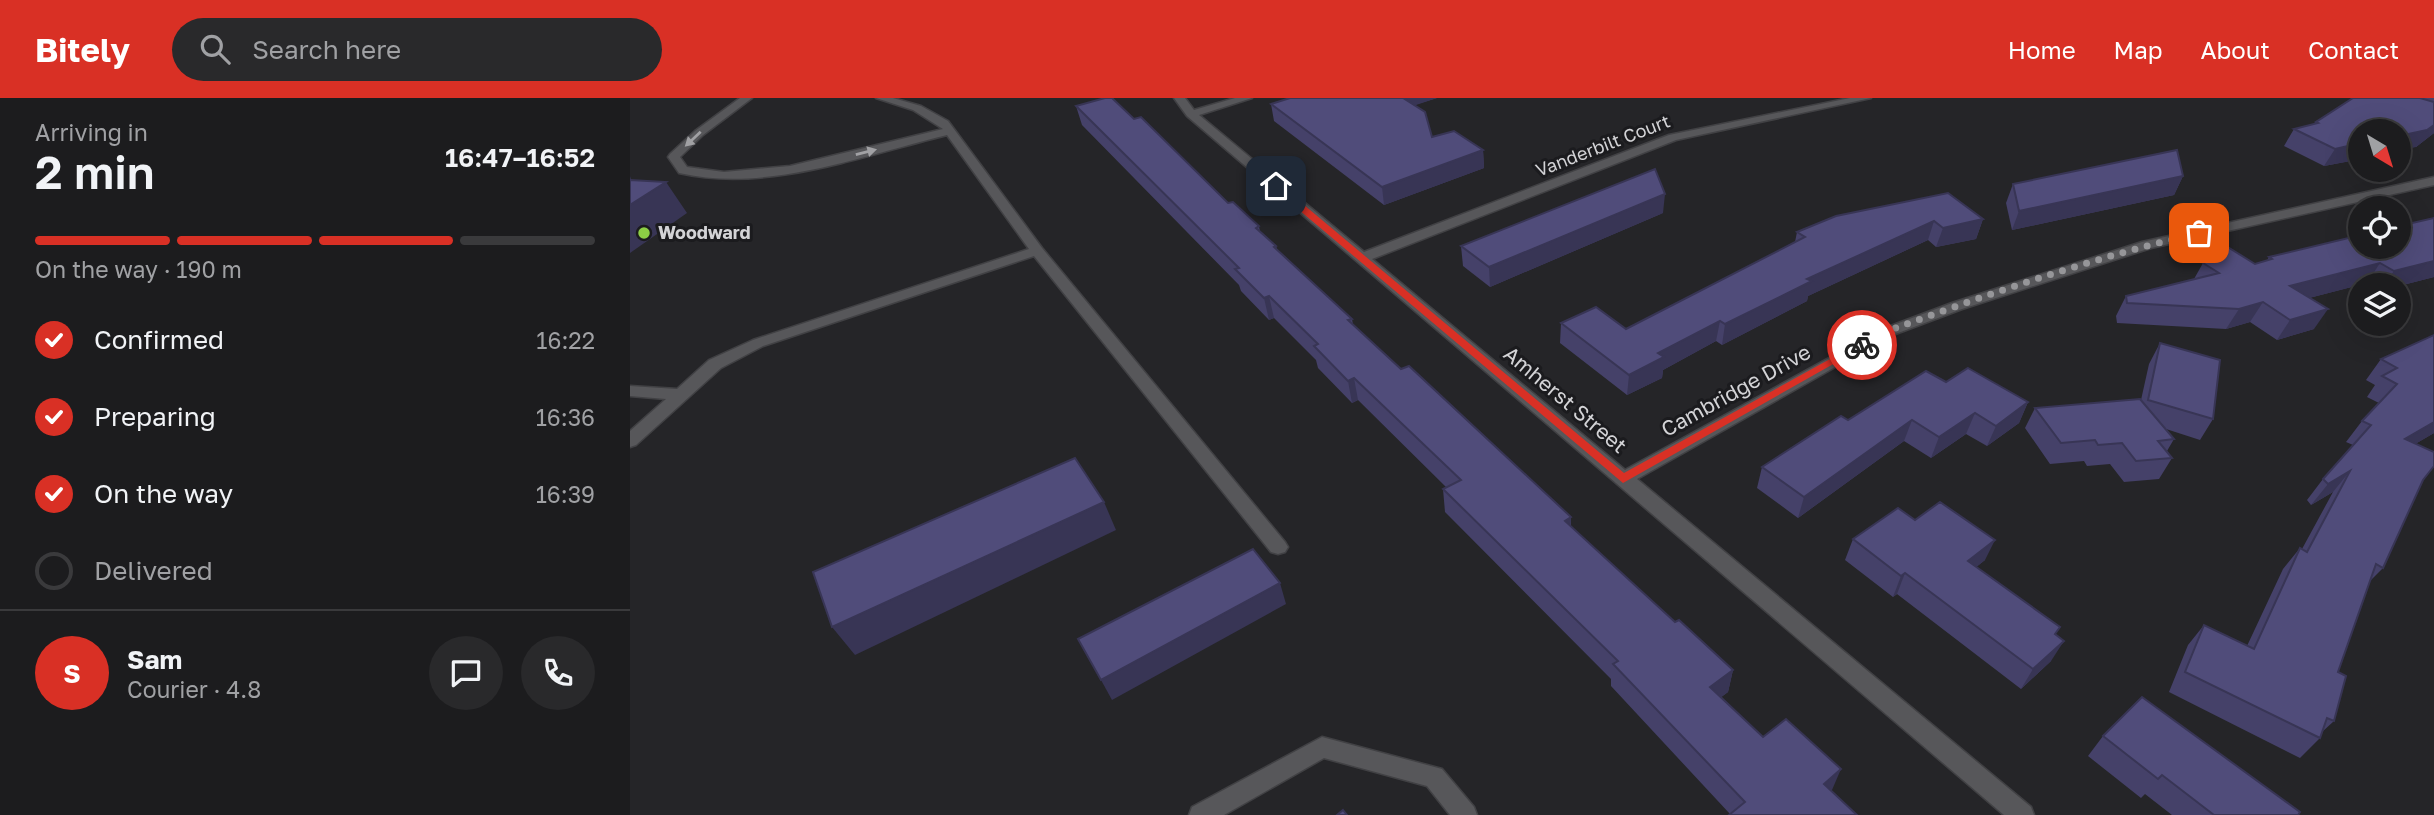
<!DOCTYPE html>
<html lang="en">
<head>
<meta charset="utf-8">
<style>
	:root { --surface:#1c1c1e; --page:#29292b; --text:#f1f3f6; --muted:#a0a1a4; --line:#3a3a3c; --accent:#d93025 }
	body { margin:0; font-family:"Golos Text",sans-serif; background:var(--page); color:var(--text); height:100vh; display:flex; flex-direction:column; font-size:26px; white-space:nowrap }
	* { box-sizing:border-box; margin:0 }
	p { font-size:23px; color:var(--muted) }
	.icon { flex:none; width:38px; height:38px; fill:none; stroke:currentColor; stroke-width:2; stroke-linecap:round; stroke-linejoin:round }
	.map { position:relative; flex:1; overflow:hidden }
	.panel { display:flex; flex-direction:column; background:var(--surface); width:630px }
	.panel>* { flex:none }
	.needle { width:46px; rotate:142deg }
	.buttons { position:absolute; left:1718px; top:21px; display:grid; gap:14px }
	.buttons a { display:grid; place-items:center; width:63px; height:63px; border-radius:50%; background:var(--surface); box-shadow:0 7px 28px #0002,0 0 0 2px var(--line); font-size:35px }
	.pin { position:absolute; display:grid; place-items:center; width:60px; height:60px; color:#fff; margin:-30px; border-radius:14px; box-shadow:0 4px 10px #0006 }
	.courier { position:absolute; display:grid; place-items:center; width:70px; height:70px; margin:-35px; border:5px solid #d93025; border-radius:50%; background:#fff; color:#222; box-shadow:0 2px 9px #0007 }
	.head em { font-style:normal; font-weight:600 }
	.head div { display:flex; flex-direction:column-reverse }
	.head { display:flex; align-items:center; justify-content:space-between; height:119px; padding:0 35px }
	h1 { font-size:46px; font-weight:600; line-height:52px }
	.bar { display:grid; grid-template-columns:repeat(4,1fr); gap:10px 7px; align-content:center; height:84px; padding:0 35px }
	.bar i { height:9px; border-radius:5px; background:var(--line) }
	.bar .active { background:var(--accent) }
	.bar p { grid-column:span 4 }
	.line { display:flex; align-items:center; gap:18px; padding:0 35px; border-top:2px solid var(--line) }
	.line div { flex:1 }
	.round { display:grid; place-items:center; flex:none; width:74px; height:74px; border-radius:37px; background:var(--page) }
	ol { padding:0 35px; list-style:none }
	li { display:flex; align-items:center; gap:21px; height:77px }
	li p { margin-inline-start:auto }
	li .icon { padding:7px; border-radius:50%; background:var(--accent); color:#fff; stroke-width:4 }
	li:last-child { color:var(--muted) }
	li i { width:38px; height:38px; border:4px solid var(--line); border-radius:50% }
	header { display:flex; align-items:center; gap:42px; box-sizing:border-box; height:98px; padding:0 35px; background:var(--accent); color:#fff }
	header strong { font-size:33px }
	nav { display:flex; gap:38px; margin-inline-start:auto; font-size:24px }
	.search { width:490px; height:63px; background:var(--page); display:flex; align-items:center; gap:18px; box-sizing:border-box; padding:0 24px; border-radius:38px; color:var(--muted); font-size:26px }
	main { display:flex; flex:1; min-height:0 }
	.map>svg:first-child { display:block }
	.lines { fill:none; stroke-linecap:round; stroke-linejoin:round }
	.lane-casing { stroke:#414144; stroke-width:3 }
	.street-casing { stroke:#414144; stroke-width:3 }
	.lane { fill:#57575a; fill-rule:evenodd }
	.street { fill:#57575a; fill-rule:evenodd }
	.wall { fill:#454169 }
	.shaded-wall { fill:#383555 }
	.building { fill:#504c7a; stroke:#383555; stroke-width:2 }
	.oneway { fill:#a1a1a4 }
	.route { fill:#d93025 }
	.done { stroke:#969699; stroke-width:7; stroke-dasharray:0 12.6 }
	.poi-dot { fill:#8cce45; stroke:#1b1b1e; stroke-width:2.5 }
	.labels { text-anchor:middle; stroke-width:6; stroke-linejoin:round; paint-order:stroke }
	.far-street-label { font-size:18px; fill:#d3d3d6; stroke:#1b1b1e }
	.far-poi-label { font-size:18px; font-weight:bold; fill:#d3d3d6; stroke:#1b1b1e; text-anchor:start }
	.street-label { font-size:21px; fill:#d3d3d6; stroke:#1b1b1e }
</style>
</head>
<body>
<header>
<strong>Bitely</strong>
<div class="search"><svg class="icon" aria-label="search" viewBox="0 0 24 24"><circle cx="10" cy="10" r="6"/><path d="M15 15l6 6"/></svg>Search here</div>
<nav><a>Home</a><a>Map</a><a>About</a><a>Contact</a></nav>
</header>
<main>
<section class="panel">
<div class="head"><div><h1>2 min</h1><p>Arriving in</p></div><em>16:47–16:52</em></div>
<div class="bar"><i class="active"></i><i class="active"></i><i class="active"></i><i></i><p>On the way · 190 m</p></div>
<ol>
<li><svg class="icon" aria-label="check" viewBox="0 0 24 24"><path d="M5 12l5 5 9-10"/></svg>Confirmed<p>16:22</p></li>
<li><svg class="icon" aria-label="check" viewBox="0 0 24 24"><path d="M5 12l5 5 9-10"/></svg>Preparing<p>16:36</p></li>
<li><svg class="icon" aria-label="check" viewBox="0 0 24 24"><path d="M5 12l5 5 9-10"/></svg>On the way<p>16:39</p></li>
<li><i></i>Delivered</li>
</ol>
<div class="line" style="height:126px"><b class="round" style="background:var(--accent);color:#fff">S</b><div><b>Sam</b><p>Courier · 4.8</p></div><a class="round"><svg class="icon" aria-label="chat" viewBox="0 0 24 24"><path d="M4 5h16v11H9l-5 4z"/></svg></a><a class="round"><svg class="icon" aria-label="phone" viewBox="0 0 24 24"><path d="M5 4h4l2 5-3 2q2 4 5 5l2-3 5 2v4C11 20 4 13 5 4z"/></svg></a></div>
</section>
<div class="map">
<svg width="1804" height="717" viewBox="0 0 1804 717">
	<rect width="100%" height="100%" fill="#252528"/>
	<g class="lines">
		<!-- lane casing -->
		<g class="lane-casing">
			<g id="lane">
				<path d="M110 0H122L73 37 50 59 57 69 94 74 160 68 313 31 283 12 246 0H263L291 8 318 23 412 150 655 444 658 449 655 454 648 456 641 454 404 158 133 248 91 270 6 347 0 349V333L36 301 0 298V288L47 291 79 262 123 242 399 151 317 37C231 58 137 95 49 75L38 59 40 56 65 33Z"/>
				<polygon points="692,639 812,671 844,709 847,717 820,717 797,688 694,660 594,717 559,717 562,709"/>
			</g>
		</g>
		<!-- street casing -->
		<g class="street-casing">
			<polygon id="street" points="544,0 555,0 564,12 605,0 622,0 569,17 734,154 1039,37 1220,0 1241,0 1046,42 742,161 995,372 1250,232 1322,205 1512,144 1804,79 1804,87 1521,150 1332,211 1260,238 1007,381 1401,709 1404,717 1374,717 557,18"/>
		</g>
		<!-- lane -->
		<use href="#lane" class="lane"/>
		<!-- street -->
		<use href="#street" class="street"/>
	</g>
	<!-- wall -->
	<g class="wall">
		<polygon points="807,0 784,7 802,39 853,52 854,70 754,107 644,23 641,6"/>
		<polygon points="1723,0 1804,0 1804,35 1786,49 1731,33 1731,61 1694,68 1654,48 1664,31 1684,26 1686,24"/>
		<polygon points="446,8 598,105 629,128 630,134 646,148 647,151 722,221 723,227 771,271 941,419 941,429 1045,524 1103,572 1098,594 1091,599 1133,639 1202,692 1100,716 981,588 981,581 815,414 813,391 817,390 728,302 722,305 688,270 686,262 644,220 639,222 611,193 609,187 452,27"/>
		<polygon points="1553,78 1544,97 1382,132 1376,105 1383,86"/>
		<polygon points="1318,95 1353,121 1346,141 1306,149 1298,142 1178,198 1177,203 1092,247 1086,243 1033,272 1032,280 997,297 930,245 931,225 996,231 1165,144 1167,134"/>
		<polygon points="1033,115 860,189 833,168 831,148"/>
		<polygon points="1804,120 1804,179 1769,188 1740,187 1737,185 1679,200 1684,231 1647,242 1620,224 1596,231 1487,225 1486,218 1496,198 1564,181 1573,165 1625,166 1637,163 1639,159"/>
		<polygon points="1804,237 1804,335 1785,346 1793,382 1753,470 1740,483 1708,574 1704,623 1692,634 1690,640 1670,660 1539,594 1558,547 1574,527 1617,548 1653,471 1670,450 1672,451 1703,394 1681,407 1677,402 1693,381 1723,347 1716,344 1732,323 1749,305 1737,299 1745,287 1736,282 1751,261"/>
		<polygon points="1530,245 1583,321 1570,342 1536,331 1544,341 1537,353 1542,360 1529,381 1494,384 1480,366 1457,368 1454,363 1420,366 1395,330 1405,310 1511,302 1519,266"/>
		<polygon points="1316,284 1398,304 1389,325 1357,348 1336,336 1301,360 1274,343 1168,420 1127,390 1132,369 1218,322"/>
		<polygon points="1285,422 1355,462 1346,469 1425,536 1421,563 1391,591 1267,496 1263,499 1215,462 1223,441"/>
		<polygon points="1473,638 1668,717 1542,717 1515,696 1511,700 1458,658"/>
	</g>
	<!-- shaded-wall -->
	<g class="shaded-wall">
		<polygon points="767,0 807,0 768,13"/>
		<polygon points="1804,27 1804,35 1786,49 1769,53 1769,38"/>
		<polygon points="1731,45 1731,61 1694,68 1705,51"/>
		<polygon points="853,52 854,70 754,107 752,89"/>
		<polygon points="0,78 7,103 36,84 57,115 0,155"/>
		<polygon points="1553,78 1544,97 1382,132 1389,113"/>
		<polygon points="1035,96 1033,115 860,189 859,169"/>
		<polygon points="1353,121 1346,141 1306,149 1313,130"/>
		<polygon points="1304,123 1298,142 1178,198 1177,203 1092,247 1095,226 1177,181"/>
		<polygon points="1804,163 1804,179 1769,188 1754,187 1764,173"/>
		<polygon points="1750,165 1737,185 1648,208 1660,188"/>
		<polygon points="639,198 644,220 639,222 634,200"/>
		<polygon points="1633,204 1620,224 1596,231 1609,211"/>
		<polygon points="1698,211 1684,231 1647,242 1660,222"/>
		<polygon points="1090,223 1086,243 1033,272 1032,280 997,297 999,277 1028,255"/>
		<polygon points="724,280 728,302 722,305 718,283"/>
		<polygon points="1398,304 1389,325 1357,348 1366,328"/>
		<polygon points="1345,315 1336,336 1301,360 1309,339"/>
		<polygon points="1282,322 1274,343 1168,420 1174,399"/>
		<polygon points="1804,324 1804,335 1758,362 1775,341"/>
		<polygon points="1720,373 1703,394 1681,407 1698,386"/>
		<polygon points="474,404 486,432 225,557 202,529"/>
		<polygon points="941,419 940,442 935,423"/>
		<polygon points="1365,442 1355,462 1328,484 1338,463"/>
		<polygon points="1275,475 1267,496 1263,499 1271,478"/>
		<polygon points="650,485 656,506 482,602 471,582"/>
		<polygon points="1434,543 1421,563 1391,591 1403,571"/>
		<polygon points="1103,572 1098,594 1076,611 1080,589"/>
		<polygon points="1211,671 1202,692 1185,706 1194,686"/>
	</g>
	<!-- building -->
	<g class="building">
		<polygon points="475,0 482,0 504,21 511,19 598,105 603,104 629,128 626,130 646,148 644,149 722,221 718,222 771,271 779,268 941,419 935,423 1045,524 1049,522 1103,572 1080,589 1133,639 1156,621 1211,671 1194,686 1227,717 1099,717 1115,704 983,566 988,563 813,391 831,382 724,280 718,283 684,248 688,246 639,198 634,200 605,171 609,170 446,8"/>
		<polygon points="660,0 773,0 795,14 802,39 824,33 853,52 752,89 641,6"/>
		<polygon points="1723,0 1790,0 1804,4 1804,27 1797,32 1769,38 1769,33 1731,33 1731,45 1705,51 1664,31 1688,25 1686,24"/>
		<polygon points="1547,52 1553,78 1389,113 1383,86"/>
		<polygon points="1025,71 1035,96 859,169 831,148"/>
		<polygon points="0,82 36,84 0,107"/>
		<polygon points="1318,95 1353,121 1313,130 1304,123 1177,181 1182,183 1095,226 1090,223 1028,255 1034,259 999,277 931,225 966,209 996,231 1175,139 1167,134 1206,118"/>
		<polygon points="1804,120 1804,163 1764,173 1750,165 1660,188 1698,211 1660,222 1633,204 1609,211 1497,205 1496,198 1589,175 1573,165 1588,143 1625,166 1642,161 1639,159 1731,137 1731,149 1769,149 1769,128"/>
		<polygon points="1804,237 1804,324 1775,341 1804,354 1804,368 1793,382 1753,470 1746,466 1708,574 1716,578 1704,623 1697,620 1690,640 1555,574 1574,527 1624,551 1670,450 1677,454 1720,373 1698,386 1693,381 1741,327 1732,323 1767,286 1752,278 1767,270 1751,261"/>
		<polygon points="1530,245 1590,262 1583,321 1518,302"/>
		<polygon points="1338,270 1398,304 1366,328 1345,315 1309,339 1282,322 1174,399 1132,369 1211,318 1218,322 1296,273 1316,284"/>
		<polygon points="1510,301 1544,341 1528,343 1542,360 1506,363 1492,345 1468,347 1465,342 1431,345 1405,310"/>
		<polygon points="445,360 474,404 202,529 183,474"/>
		<polygon points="1310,404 1365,442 1338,463 1430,529 1425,536 1434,543 1403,571 1275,475 1271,478 1223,441 1268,410 1285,422"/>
		<polygon points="623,451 650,485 471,582 448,541"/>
		<polygon points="1512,599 1670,714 1668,717 1584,717 1532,677 1528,681 1473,638"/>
		<polygon points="713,712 717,717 707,717"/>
	</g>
	<!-- one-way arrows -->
	<defs><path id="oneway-solid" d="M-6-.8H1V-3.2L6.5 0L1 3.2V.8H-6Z" transform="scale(1.75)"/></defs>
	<g class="oneway">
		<use href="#oneway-solid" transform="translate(63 41) rotate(137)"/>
		<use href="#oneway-solid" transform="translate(236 54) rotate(-14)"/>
	</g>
	<!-- route -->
	<polygon class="route" points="643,86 649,86 994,375 1229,245 1237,247 993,385 643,90"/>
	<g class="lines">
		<!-- done -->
		<path class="done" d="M1232 247 1255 234C1358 196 1462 160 1569 135"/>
	</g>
	<!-- markers -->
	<circle class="poi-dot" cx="14" cy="135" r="7"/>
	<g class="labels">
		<!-- far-street labels -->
		<g class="far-street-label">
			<text transform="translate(973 48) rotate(-21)" y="6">Vanderbilt Court</text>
		</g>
		<!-- far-poi labels -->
		<g class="far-poi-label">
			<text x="28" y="141">Woodward</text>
		</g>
		<!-- street labels -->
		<g class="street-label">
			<text transform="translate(1106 293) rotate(-29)" y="7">Cambridge Drive</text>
			<text transform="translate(935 302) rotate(40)" y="7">Amherst Street</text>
		</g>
	</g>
</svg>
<div class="buttons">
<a><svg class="needle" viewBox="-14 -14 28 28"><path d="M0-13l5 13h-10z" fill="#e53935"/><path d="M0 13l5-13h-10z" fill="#a0a1a4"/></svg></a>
<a><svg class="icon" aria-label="locate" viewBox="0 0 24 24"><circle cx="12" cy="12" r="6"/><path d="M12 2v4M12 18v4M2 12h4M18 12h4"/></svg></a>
<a><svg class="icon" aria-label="layers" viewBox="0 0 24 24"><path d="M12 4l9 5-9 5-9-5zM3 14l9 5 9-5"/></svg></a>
</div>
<div class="pin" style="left:1569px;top:135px;background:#ea580c"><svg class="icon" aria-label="bag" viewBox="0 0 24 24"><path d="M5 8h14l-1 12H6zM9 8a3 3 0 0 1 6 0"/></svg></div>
<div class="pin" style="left:646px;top:88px;background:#1f2937"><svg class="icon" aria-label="home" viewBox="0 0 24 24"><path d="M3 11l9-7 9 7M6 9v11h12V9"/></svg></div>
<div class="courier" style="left:1232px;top:247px"><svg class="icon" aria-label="bike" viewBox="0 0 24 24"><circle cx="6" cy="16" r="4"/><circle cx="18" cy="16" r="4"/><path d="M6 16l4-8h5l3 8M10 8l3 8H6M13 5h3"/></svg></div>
</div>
</main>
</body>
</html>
